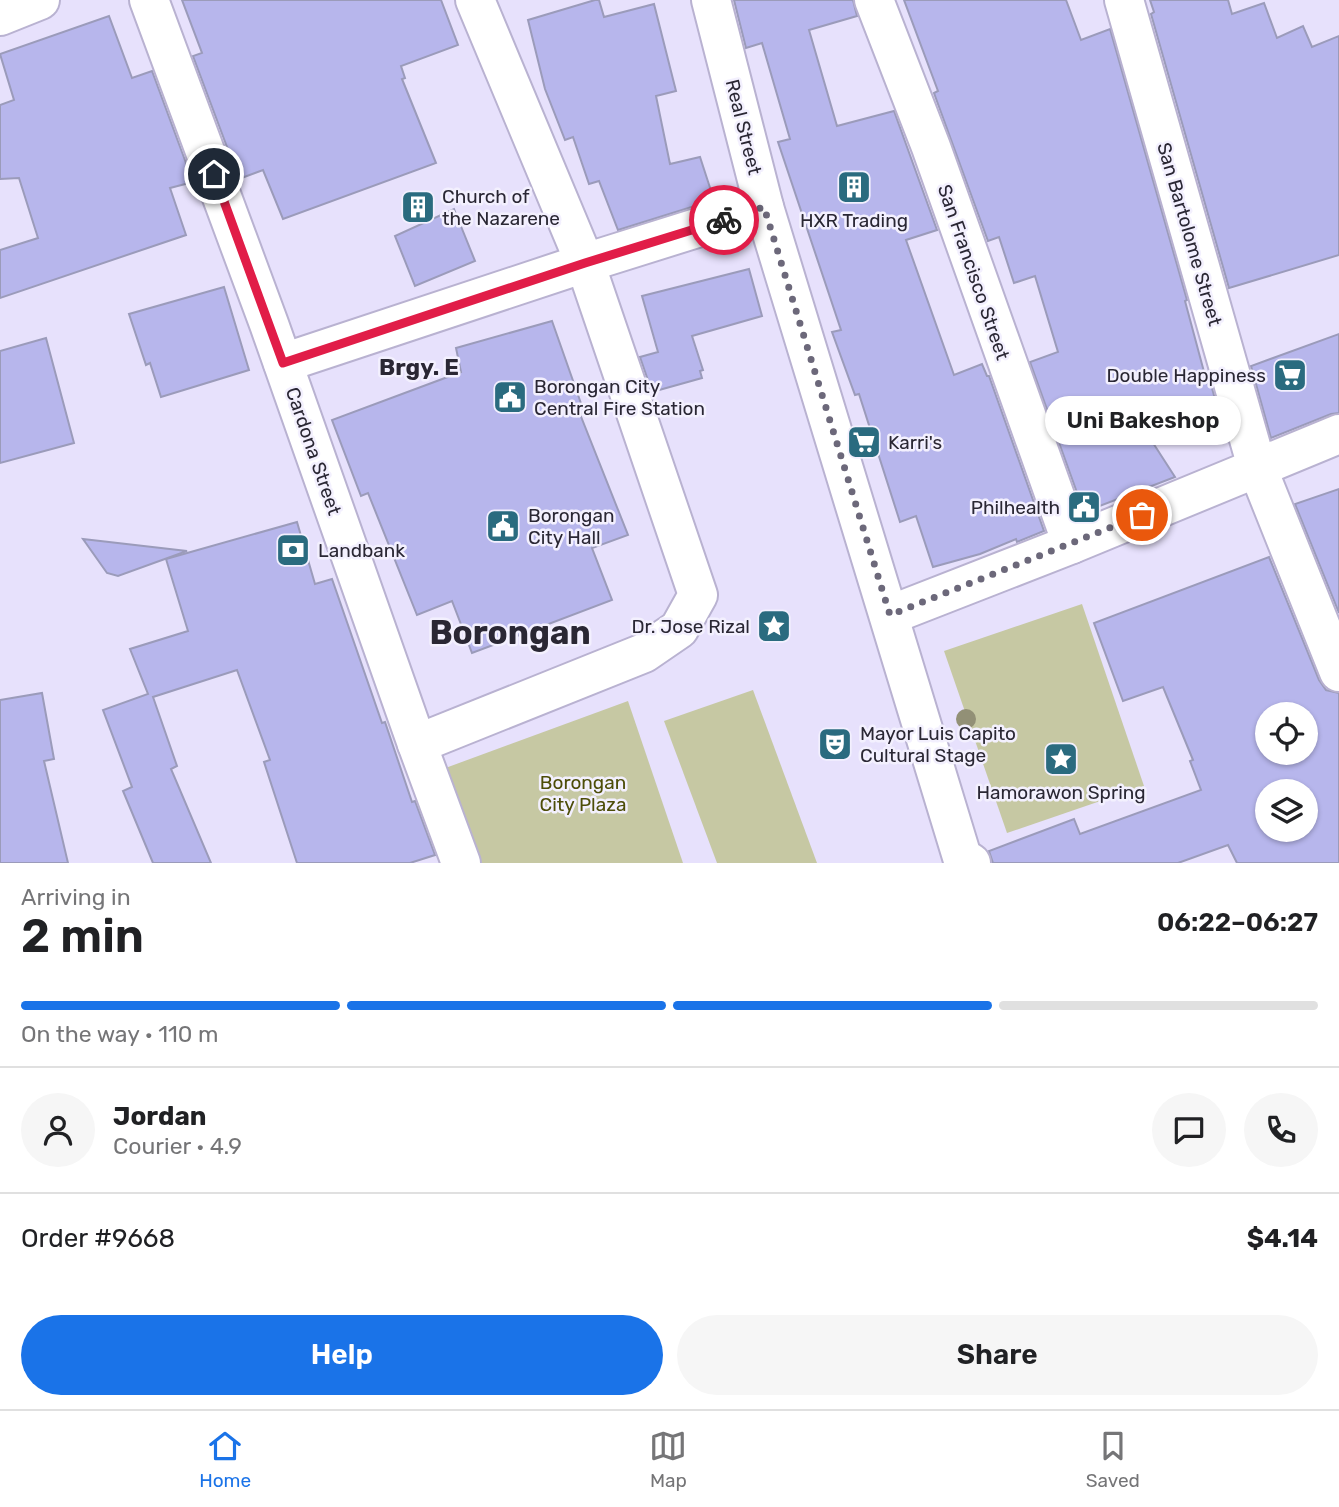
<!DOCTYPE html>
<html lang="en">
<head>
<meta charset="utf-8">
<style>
	:root { --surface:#fff; --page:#f6f6f6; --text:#202124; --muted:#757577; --line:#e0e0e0; --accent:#1a73e8 }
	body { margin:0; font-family:Rubik,sans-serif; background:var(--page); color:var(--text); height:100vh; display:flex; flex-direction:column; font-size:26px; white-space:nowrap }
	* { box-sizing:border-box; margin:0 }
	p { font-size:23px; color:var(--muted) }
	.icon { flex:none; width:38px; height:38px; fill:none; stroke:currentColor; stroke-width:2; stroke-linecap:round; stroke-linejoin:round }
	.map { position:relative; height:863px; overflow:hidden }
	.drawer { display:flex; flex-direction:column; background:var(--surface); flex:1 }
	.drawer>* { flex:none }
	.tools { position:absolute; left:1255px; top:702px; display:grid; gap:14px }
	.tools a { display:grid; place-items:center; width:63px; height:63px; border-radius:50%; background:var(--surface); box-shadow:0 2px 5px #0004; font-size:35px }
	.pin { position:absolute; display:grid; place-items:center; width:60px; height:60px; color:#fff; margin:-30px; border:4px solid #fff; border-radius:50%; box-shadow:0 2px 7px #0007 }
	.courier { position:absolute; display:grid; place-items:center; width:70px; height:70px; margin:-35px; border:5px solid #e11d48; border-radius:50%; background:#fff; color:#222; box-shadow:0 2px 9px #0007 }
	.bubble { position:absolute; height:49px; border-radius:24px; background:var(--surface); box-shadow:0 2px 5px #0004; font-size:23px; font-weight:600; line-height:49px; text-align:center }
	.head em { font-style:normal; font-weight:600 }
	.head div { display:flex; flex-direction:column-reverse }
	.head { display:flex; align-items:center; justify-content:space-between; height:119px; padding:0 21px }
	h1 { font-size:46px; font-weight:600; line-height:52px }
	.bar { display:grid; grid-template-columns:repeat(4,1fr); gap:10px 7px; align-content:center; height:84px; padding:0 21px }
	.bar i { height:9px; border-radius:5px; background:var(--line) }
	.bar .selected { background:var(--accent) }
	.bar p { grid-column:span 4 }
	.line { display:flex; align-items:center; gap:18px; padding:0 21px; border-top:2px solid var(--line) }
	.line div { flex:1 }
	.round { display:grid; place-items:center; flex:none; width:74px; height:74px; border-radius:37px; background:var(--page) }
	.action { display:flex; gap:14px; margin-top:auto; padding:14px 21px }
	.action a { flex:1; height:80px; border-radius:42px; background:var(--accent); color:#fff; font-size:28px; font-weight:600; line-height:80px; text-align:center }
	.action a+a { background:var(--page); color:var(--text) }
	.dock { display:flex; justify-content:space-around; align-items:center; height:98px; border-top:2px solid var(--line); background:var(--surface); font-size:19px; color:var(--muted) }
	.dock a { display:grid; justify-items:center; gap:4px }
	.dock .selected { color:var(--accent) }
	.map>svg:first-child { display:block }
	.green { fill:#c6c8a3 }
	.building { fill:#b7b6ec; stroke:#9b9bba; stroke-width:2; fill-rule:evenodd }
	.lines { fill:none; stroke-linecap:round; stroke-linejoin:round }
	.minor-casing { stroke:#b9b2d1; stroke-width:42 }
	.major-casing { stroke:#b9b2d1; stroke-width:42 }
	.minor { stroke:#fff; stroke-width:38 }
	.major { stroke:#fff; stroke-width:38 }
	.tree { fill:#929076 }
	.done { stroke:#6c687a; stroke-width:7; stroke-dasharray:0 12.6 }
	.route { stroke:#e11d48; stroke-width:9 }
	.labels { text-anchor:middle; stroke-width:5; stroke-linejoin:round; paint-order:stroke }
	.street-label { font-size:19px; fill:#2a2734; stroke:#f3f0fe }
	.poi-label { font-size:19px; fill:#2a2734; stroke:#f3f0fe; text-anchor:start }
	.park-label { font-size:19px; fill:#4d4d08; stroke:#f3f0fe }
	.quarter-label { font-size:23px; font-weight:bold; fill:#2a2734; stroke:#f3f0fe }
	.town-label { font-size:33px; font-weight:bold; fill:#2a2734; stroke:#f3f0fe }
</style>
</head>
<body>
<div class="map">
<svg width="1339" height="863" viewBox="0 0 1339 863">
	<rect width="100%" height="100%" fill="#e7e1fc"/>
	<!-- green -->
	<g class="green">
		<polygon points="1082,604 1144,786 1007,833 944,651"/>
		<polygon points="753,690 817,863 717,863 664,721"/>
		<polygon points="628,701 683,863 474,863 440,770"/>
	</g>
	<!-- building -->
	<g class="building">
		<polygon points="182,0 441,0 458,45 401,66 405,78 402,79 436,163 283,219 263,170 239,179 193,56 202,53"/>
		<polygon points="595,0 599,0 604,17 654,4 676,91 656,96 670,164 700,157 714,200 618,230 599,181 589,184 573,137 565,140 545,89 528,20"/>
		<polygon points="734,0 853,0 857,16 809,30 837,126 894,111 937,230 906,240 954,375 982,364 987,376 989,376 1044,531 1017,542 1016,539 980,554 933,567 916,516 900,522 859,394 855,395 832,332 841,330 778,142 790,139 762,43 746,48"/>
		<polygon points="904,0 1066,0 1081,40 1110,29 1187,300 1185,301 1207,383 1210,381 1225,435 1144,429 1175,477 1084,512 1030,362 1058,352 1035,276 1014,283 999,237 988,241 934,93 938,91"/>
		<polygon points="1150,0 1228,0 1232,14 1264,3 1277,38 1303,26 1312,47 1339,36 1339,255 1229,288 1151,14 1154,12"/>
		<polygon points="109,16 132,78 152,71 193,182 170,188 186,235 0,298 0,250 38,238 19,178 0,179 0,105 14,100 0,54"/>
		<polygon points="454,209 475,261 415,286 395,236"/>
		<polygon points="749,269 762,316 692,336 703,370 700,371 702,378 652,392 640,357 658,352 642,296"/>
		<polygon points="224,287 249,370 161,397 150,363 146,365 129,314"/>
		<polygon points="552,321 584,412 580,414 628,535 592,548 612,600 472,653 452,601 417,615 368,493 361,496 332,420 461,372 456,348"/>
		<polygon points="1339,334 1339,413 1331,414 1271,438 1251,366"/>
		<polygon points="46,338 74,443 0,463 0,351"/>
		<polygon points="1339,489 1339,613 1295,504"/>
		<polygon points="297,522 315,584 332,579 382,723 385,722 412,802 415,801 435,855 410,863 297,863 264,762 270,760 237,670 153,697 177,766 171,769 211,863 153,863 123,791 132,787 103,710 148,694 130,649 188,631 166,559"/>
		<polygon points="83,539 187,551 118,576 107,573"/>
		<path d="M1269 557 1319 680 1326 690 1339 693V863H1237L1228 845 1178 863H993L989 851 1074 819 1080 834 1201 790 1190 761 1193 760 1163 687 1123 701 1094 623ZM1267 714H1306V752H1267ZM1267 791H1306V830H1267Z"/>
		<polygon points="42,693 54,759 44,761 68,863 0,863 0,700"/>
	</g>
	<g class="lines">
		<!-- minor casing -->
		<g class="minor-casing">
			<g id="minor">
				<polyline points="149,0 269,324 417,744 461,863"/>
				<polyline points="475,0 585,263 764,207"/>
				<polyline points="874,0 931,147 1072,544"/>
				<polyline points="1124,0 1257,467 1339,672"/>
				<polyline points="0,16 40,0"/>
				<polyline points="283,363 585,263 698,595 679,629 644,653 417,744"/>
				<polyline points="890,615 1072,544 1339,434"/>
			</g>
		</g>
		<!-- major casing -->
		<g class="major-casing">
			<polyline id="major" points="711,0 764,207 962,857 971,863"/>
		</g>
		<!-- minor -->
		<use href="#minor" class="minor"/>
		<!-- major -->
		<use href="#major" class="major"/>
	</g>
	<!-- trees -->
	<circle class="tree" cx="966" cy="719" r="10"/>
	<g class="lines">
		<!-- done -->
		<polyline class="done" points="724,220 764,207 890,615 1142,515"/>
		<!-- route -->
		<polyline class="route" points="214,174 283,363 585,263 724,220"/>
	</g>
	<!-- icons -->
	<defs>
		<g id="building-square" transform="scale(1.75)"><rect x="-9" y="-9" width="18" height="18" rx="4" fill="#2a6b7f" stroke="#f3f0fe"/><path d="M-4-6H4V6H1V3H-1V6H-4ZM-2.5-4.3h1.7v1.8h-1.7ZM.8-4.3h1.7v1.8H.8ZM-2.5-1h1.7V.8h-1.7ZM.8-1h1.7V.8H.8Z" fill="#fff"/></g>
		<g id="supermarket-square" transform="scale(1.75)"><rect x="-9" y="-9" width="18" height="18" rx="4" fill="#2a6b7f" stroke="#f3f0fe"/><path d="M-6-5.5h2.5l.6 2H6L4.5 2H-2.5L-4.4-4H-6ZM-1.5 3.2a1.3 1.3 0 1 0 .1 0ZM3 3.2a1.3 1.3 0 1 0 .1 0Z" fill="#fff"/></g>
		<g id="civic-square" transform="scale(1.75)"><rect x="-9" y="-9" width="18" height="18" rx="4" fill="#2a6b7f" stroke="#f3f0fe"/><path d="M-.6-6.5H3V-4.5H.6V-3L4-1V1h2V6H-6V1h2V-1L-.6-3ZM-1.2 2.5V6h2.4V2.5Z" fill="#fff"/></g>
		<g id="bank-square" transform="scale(1.75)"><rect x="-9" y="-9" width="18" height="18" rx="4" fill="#2a6b7f" stroke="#f3f0fe"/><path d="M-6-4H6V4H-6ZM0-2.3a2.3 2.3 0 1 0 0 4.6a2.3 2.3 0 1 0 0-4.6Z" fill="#fff"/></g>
		<g id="sight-square" transform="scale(1.75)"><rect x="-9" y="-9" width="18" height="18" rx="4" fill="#2a6b7f" stroke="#f3f0fe"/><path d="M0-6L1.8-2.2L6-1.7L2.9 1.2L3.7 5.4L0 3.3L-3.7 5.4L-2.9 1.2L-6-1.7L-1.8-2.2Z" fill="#fff"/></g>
		<g id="theatre-square" transform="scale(1.75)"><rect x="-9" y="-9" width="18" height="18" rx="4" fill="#2a6b7f" stroke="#f3f0fe"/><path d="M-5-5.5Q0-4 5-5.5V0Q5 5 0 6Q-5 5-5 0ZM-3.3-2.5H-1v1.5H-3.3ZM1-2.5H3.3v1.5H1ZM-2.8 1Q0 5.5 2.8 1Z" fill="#fff"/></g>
	</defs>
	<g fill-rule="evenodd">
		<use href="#building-square" x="854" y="187"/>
		<use href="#building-square" x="418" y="207"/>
		<use href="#supermarket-square" x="1290" y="375"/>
		<use href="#civic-square" x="510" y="397"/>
		<use href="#supermarket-square" x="864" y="442"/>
		<use href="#civic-square" x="1084" y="507"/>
		<use href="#civic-square" x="503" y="526"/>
		<use href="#bank-square" x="293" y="550"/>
		<use href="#sight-square" x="774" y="626"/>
		<use href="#theatre-square" x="835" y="744"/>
		<use href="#sight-square" x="1061" y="759"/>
	</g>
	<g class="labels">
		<!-- street labels -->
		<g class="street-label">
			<text transform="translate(744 127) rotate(76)" y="7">Real Street</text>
			<text transform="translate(1190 234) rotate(74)" y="7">San Bartolome Street</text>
			<text transform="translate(974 272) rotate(71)" y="7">San Francisco Street</text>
			<text transform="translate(314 451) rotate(71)" y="7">Cardona Street</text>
		</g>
		<!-- poi labels -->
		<g class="poi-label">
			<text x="442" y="203">Church of<tspan x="442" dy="22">the Nazarene</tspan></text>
			<text x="854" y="227" text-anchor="middle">HXR Trading</text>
			<text x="1266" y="382" text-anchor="end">Double Happiness</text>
			<text x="534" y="393">Borongan City<tspan x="534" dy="22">Central Fire Station</tspan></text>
			<text x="888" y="449">Karri's</text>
			<text x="1060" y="514" text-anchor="end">Philhealth</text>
			<text x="528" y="522">Borongan<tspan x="528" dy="22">City Hall</tspan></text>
			<text x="318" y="557">Landbank</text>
			<text x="750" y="633" text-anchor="end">Dr. Jose Rizal</text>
			<text x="860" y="740">Mayor Luis Capito<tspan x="860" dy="22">Cultural Stage</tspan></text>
			<text x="1061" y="799" text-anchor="middle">Hamorawon Spring</text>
		</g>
		<!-- park labels -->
		<g class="park-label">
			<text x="583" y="789">Borongan<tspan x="583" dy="22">City Plaza</tspan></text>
		</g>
		<!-- quarter labels -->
		<g class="quarter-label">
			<text x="419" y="375">Brgy. E</text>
		</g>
		<!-- town labels -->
		<g class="town-label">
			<text x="510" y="644">Borongan</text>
		</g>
	</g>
</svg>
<div class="tools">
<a><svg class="icon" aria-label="locate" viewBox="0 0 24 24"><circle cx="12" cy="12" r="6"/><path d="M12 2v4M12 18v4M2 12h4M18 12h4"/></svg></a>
<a><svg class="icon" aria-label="layers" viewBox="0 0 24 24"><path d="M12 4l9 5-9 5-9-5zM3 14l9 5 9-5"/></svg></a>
</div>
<div class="pin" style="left:1142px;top:515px;background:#ea580c"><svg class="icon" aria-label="bag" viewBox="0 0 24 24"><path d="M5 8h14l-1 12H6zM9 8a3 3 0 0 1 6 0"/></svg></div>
<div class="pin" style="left:214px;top:174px;background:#1f2937"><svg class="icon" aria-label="home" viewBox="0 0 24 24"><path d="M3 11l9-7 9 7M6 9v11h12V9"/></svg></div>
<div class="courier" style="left:724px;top:220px"><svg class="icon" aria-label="bike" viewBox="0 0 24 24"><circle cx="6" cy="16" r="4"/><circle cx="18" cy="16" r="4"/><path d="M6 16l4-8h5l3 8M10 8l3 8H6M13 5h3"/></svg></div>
<div class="bubble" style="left:1045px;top:396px;width:196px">Uni Bakeshop</div>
</div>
<section class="drawer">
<div class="head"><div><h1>2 min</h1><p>Arriving in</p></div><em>06:22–06:27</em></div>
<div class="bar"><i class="selected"></i><i class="selected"></i><i class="selected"></i><i></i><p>On the way · 110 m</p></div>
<div class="line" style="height:126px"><a class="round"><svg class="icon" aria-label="person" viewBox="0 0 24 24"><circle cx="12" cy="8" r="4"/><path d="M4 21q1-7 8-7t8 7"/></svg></a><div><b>Jordan</b><p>Courier · 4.9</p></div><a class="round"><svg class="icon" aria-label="chat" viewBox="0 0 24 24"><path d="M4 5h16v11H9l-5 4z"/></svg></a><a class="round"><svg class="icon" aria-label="phone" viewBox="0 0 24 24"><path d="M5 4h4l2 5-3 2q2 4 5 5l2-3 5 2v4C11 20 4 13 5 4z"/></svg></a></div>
<div class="line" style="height:91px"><div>Order #9668</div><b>$4.14</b></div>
<div class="action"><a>Help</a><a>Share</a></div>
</section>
<nav class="dock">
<a class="selected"><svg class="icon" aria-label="home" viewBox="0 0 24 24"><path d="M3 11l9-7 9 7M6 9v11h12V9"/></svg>Home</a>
<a><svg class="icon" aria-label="map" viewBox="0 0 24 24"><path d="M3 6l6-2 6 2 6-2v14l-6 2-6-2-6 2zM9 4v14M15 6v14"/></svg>Map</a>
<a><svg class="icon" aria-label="saved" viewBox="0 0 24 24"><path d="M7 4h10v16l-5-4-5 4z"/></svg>Saved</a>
</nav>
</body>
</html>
